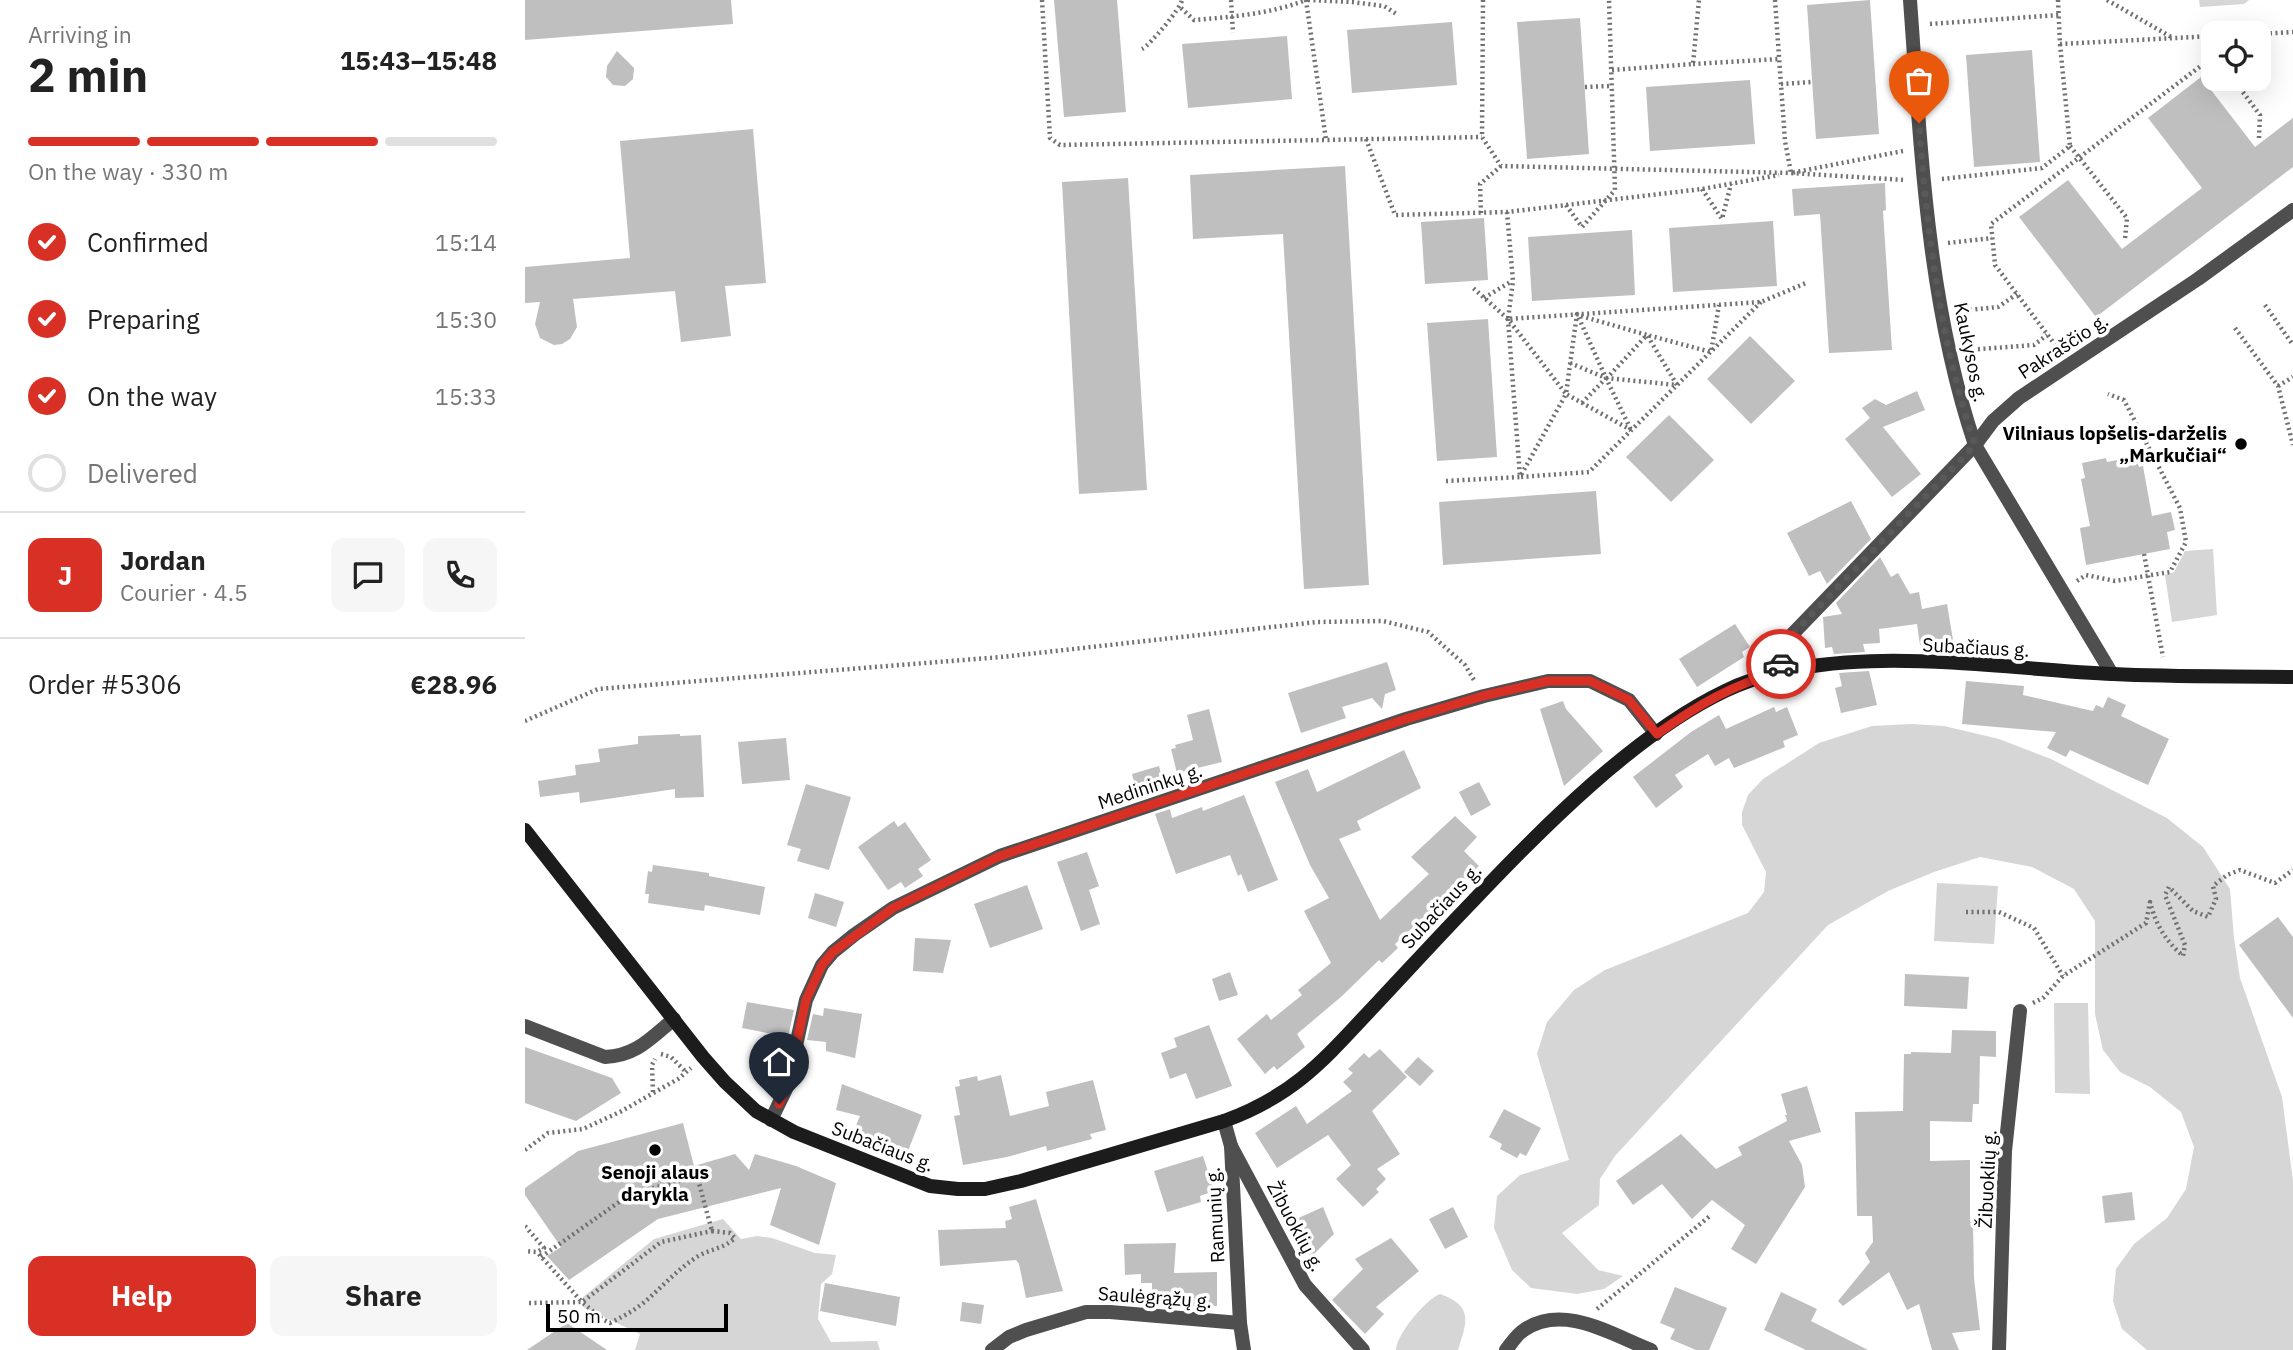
<!DOCTYPE html>
<html lang="en">
<head>
<meta charset="utf-8">
<style>
	:root { --surface:#fff; --page:#f6f6f6; --text:#222; --muted:#767676; --line:#e0e0e0; --accent:#d93025 }
	body { margin:0; font-family:"IBM Plex Sans",sans-serif; background:var(--page); color:var(--text); height:100vh; display:flex; flex-direction:column; font-size:26px; white-space:nowrap }
	* { box-sizing:border-box; margin:0 }
	p { font-size:23px; color:var(--muted) }
	.icon { flex:none; width:38px; height:38px; fill:none; stroke:currentColor; stroke-width:2; stroke-linecap:round; stroke-linejoin:round }
	.map { position:relative; flex:1; overflow:hidden }
	.drawer { display:flex; flex-direction:column; background:var(--surface); width:525px }
	.drawer>* { flex:none }
	.controls { position:absolute; left:1676px; top:21px; display:grid; gap:14px }
	.controls a { display:grid; place-items:center; width:70px; height:70px; border-radius:14px; background:var(--surface); box-shadow:0 7px 28px #0002; font-size:35px }
	.scale { position:absolute; left:21px; bottom:18px; width:182px; box-sizing:border-box; padding-left:7px; border:4px solid #000; border-top:0; font-size:19px; line-height:24px; white-space:nowrap; color:#000; -webkit-text-stroke:5px #fff; paint-order:stroke }
	.pin { position:absolute; display:grid; place-items:center; width:60px; height:60px; color:#fff; margin:-72px -30px; border-radius:50% 50% 50% 0; rotate:-45deg; box-shadow:0 0 7px #0007 }
	.pin .icon { rotate:45deg }
	.courier { position:absolute; display:grid; place-items:center; width:70px; height:70px; margin:-35px; border:5px solid #d93025; border-radius:50%; background:#fff; color:#222; box-shadow:0 2px 9px #0007 }
	.head em { font-style:normal; font-weight:800 }
	.head div { display:flex; flex-direction:column-reverse }
	.head { display:flex; align-items:center; justify-content:space-between; height:119px; padding:0 28px }
	h1 { font-size:46px; font-weight:800; line-height:52px }
	.bar { display:grid; grid-template-columns:repeat(4,1fr); gap:10px 7px; align-content:center; height:84px; padding:0 28px }
	.bar i { height:9px; border-radius:5px; background:var(--line) }
	.bar .on { background:var(--accent) }
	.bar p { grid-column:span 4 }
	.line { display:flex; align-items:center; gap:18px; padding:0 28px; border-top:2px solid var(--line) }
	.line div { flex:1 }
	.round { display:grid; place-items:center; flex:none; width:74px; height:74px; border-radius:14px; background:var(--page) }
	ol { padding:0 28px; list-style:none }
	li { display:flex; align-items:center; gap:21px; height:77px }
	li p { margin-inline-start:auto }
	li .icon { padding:7px; border-radius:50%; background:var(--accent); color:#fff; stroke-width:4 }
	li:last-child { color:var(--muted) }
	li i { width:38px; height:38px; border:4px solid var(--line); border-radius:50% }
	.action { display:flex; gap:14px; margin-top:auto; padding:14px 28px }
	.action a { flex:1; height:80px; border-radius:14px; background:var(--accent); color:#fff; font-size:28px; font-weight:800; line-height:80px; text-align:center }
	.action a+a { background:var(--page); color:var(--text) }
	main { display:flex; flex:1; min-height:0 }
	.map>svg:first-child { display:block }
	.green { fill:#d6d6d6 }
	.building { fill:#bfbfbf }
	.lines { fill:none; stroke-linecap:round; stroke-linejoin:round }
	.path { stroke:#717171; stroke-width:4.5; stroke-dasharray:2 3.5; stroke-linecap:butt }
	.street { stroke:#4f4f4f; stroke-width:14 }
	.secondary { stroke:#1c1c1c; stroke-width:14 }
	.done { stroke:#595959; stroke-width:7; stroke-dasharray:0 12.6 }
	.route { stroke:#d93025; stroke-width:9 }
	.poi-dot { fill:#000; stroke:#fff; stroke-width:2.5 }
	.labels { text-anchor:middle; stroke-width:7; stroke-linejoin:round; paint-order:stroke }
	.street-label { font-size:19px; fill:#000; stroke:#fff }
	.poi-label { font-size:19px; font-weight:bold; fill:#000; stroke:#fff; text-anchor:end }
</style>
</head>
<body>
<main>
<section class="drawer">
<div class="head"><div><h1>2 min</h1><p>Arriving in</p></div><em>15:43–15:48</em></div>
<div class="bar"><i class="on"></i><i class="on"></i><i class="on"></i><i></i><p>On the way · 330 m</p></div>
<ol>
<li><svg class="icon" aria-label="check" viewBox="0 0 24 24"><path d="M5 12l5 5 9-10"/></svg>Confirmed<p>15:14</p></li>
<li><svg class="icon" aria-label="check" viewBox="0 0 24 24"><path d="M5 12l5 5 9-10"/></svg>Preparing<p>15:30</p></li>
<li><svg class="icon" aria-label="check" viewBox="0 0 24 24"><path d="M5 12l5 5 9-10"/></svg>On the way<p>15:33</p></li>
<li><i></i>Delivered</li>
</ol>
<div class="line" style="height:126px"><b class="round" style="background:var(--accent);color:#fff">J</b><div><b>Jordan</b><p>Courier · 4.5</p></div><a class="round"><svg class="icon" aria-label="chat" viewBox="0 0 24 24"><path d="M4 5h16v11H9l-5 4z"/></svg></a><a class="round"><svg class="icon" aria-label="phone" viewBox="0 0 24 24"><path d="M5 4h4l2 5-3 2q2 4 5 5l2-3 5 2v4C11 20 4 13 5 4z"/></svg></a></div>
<div class="line" style="height:91px"><div>Order #5306</div><b>€28.96</b></div>
<div class="action"><a>Help</a><a>Share</a></div>
</section>
<div class="map">
<svg width="1768" height="1350" viewBox="0 0 1768 1350">
	<rect width="100%" height="100%" fill="#fff"/>
	<!-- green -->
	<g class="green">
		<polygon points="1674,0 1724,0 1719,4 1675,7"/>
		<polygon points="1688,549 1692,615 1647,622 1640,575 1649,572 1660,551"/>
		<polygon points="1387,724 1419,726 1474,739 1526,759 1642,818 1678,847 1705,889 1709,938 1715,978 1757,1097 1768,1181 1768,1350 1622,1350 1597,1329 1588,1301 1591,1269 1609,1244 1642,1218 1661,1189 1669,1147 1656,1112 1625,1087 1595,1072 1578,1050 1570,1014 1570,921 1549,889 1507,867 1455,857 1409,872 1363,891 1303,925 1090,1156 1075,1179 1074,1205 1037,1233 1073,1270 1098,1276 1079,1289 1052,1294 1006,1288 987,1270 969,1228 972,1196 995,1175 1044,1160 1012,1054 1022,1022 1049,990 1080,970 1223,913 1239,892 1241,872 1217,825 1217,812 1223,795 1238,779 1294,743 1347,726"/>
		<polygon points="1412,883 1473,886 1469,944 1409,941"/>
		<polygon points="1529,1003 1563,1003 1565,1094 1530,1093"/>
		<polygon points="198,1219 216,1239 232,1236 247,1238 290,1253 311,1255 307,1274 296,1284 293,1319 306,1342 352,1341 355,1350 110,1350 115,1334 58,1307 58,1297 129,1239"/>
		<path d="M915 1294C949 1306 942 1322 933 1350H871C871 1335 901 1299 915 1294Z"/>
	</g>
	<!-- building -->
	<g class="building">
		<polygon points="0,0 206,0 208,24 0,40"/>
		<polygon points="529,0 592,0 601,112 539,117"/>
		<polygon points="1345,0 1354,134 1291,139 1282,5"/>
		<polygon points="1055,18 1064,154 1002,159 992,22"/>
		<polygon points="927,22 932,85 827,93 822,30"/>
		<polygon points="762,36 767,99 663,108 657,44"/>
		<polygon points="1507,50 1515,162 1449,167 1441,55"/>
		<polygon points="92,51 109,68 108,79 100,86 88,85 81,77 82,66"/>
		<polygon points="1676,77 1730,147 1768,118 1768,167 1571,317 1494,217 1543,180 1597,249 1677,188 1623,118"/>
		<polygon points="1225,80 1230,144 1125,151 1121,87"/>
		<polygon points="228,129 241,283 200,286 206,336 156,342 150,291 48,299 52,327 45,339 37,344 29,345 15,338 10,324 15,302 0,303 0,267 105,258 95,141"/>
		<polygon points="820,166 844,585 779,589 758,234 668,239 665,175"/>
		<polygon points="603,178 622,490 554,494 537,182"/>
		<polygon points="1360,183 1361,210 1358,211 1367,350 1304,353 1295,214 1269,216 1267,189"/>
		<polygon points="959,218 963,280 900,284 896,222"/>
		<polygon points="1248,221 1252,286 1148,292 1144,228"/>
		<polygon points="1107,230 1110,295 1007,301 1003,237"/>
		<polygon points="963,319 972,457 912,461 902,323"/>
		<polygon points="1225,336 1270,381 1226,424 1182,379"/>
		<polygon points="1392,391 1400,410 1358,427 1396,474 1367,497 1320,439 1345,418 1337,408 1350,399 1361,405"/>
		<polygon points="1144,415 1189,460 1146,502 1101,457"/>
		<polygon points="1612,456 1614,467 1618,466 1627,516 1646,512 1650,530 1642,532 1645,549 1561,565 1555,528 1565,526 1556,479 1560,478 1557,463 1581,458 1582,462"/>
		<polygon points="1071,491 1076,554 918,565 914,502"/>
		<polygon points="1326,501 1346,539 1302,584 1295,571 1284,576 1262,533"/>
		<polygon points="1355,557 1366,577 1373,573 1385,594 1394,592 1397,609 1422,604 1428,640 1395,645 1392,624 1354,629 1355,643 1338,644 1340,652 1309,654 1307,647 1300,648 1298,617 1317,614 1311,603"/>
		<polygon points="1210,624 1225,647 1217,652 1219,657 1172,687 1154,659"/>
		<polygon points="862,662 871,690 860,694 857,709 847,698 817,707 821,718 776,733 763,693"/>
		<polygon points="1344,671 1352,705 1316,713 1310,688 1317,686 1314,673"/>
		<polygon points="1441,681 1499,686 1498,695 1568,711 1571,705 1578,708 1583,697 1601,705 1596,716 1644,739 1623,785 1545,750 1541,757 1522,748 1531,732 1437,724"/>
		<polygon points="1038,701 1041,709 1078,751 1039,786 1015,709"/>
		<polygon points="1249,707 1251,712 1262,707 1273,735 1258,741 1260,747 1209,768 1204,758 1190,766 1183,754 1150,775 1158,787 1131,808 1108,777 1166,732 1194,715 1201,729"/>
		<polygon points="684,709 697,762 652,773 646,749 651,748 650,745 668,740 662,715"/>
		<polygon points="155,734 155,736 176,735 179,797 150,798 150,789 55,803 54,792 15,797 13,781 51,775 50,765 75,762 73,749 113,744 113,736"/>
		<polygon points="261,738 265,780 217,784 213,742"/>
		<polygon points="879,750 896,788 832,821 836,830 814,839 855,920 904,874 886,857 930,816 952,837 939,851 954,866 870,944 873,948 857,963 854,960 817,996 772,1034 780,1047 752,1070 749,1066 740,1074 712,1039 742,1014 746,1020 777,995 773,990 806,963 779,911 804,898 785,865 750,782 783,769 792,792"/>
		<polygon points="634,766 640,790 624,796 622,791 612,794 607,774"/>
		<polygon points="954,782 966,805 946,816 934,792"/>
		<polygon points="281,784 326,797 304,870 272,861 276,849 262,845"/>
		<polygon points="719,795 753,880 723,892 716,874 713,876 705,855 651,874 630,814 645,809 647,818 677,807 678,811"/>
		<polygon points="369,821 373,827 380,822 406,860 393,869 398,876 380,888 376,882 363,890 333,847"/>
		<polygon points="562,852 574,886 564,890 575,924 556,931 532,862"/>
		<polygon points="128,865 184,873 184,876 240,887 235,915 180,905 179,911 123,903 124,894 120,894 123,871 127,872"/>
		<polygon points="502,885 518,929 465,948 449,904"/>
		<polygon points="290,893 319,902 311,927 283,918"/>
		<polygon points="1753,917 1768,937 1768,1018 1714,945"/>
		<polygon points="390,938 426,940 418,973 388,971"/>
		<polygon points="705,972 713,995 694,1001 687,979"/>
		<polygon points="1380,974 1444,977 1442,1009 1379,1006"/>
		<polygon points="222,1002 269,1010 263,1037 217,1028"/>
		<polygon points="299,1008 337,1014 330,1058 301,1051 301,1042 282,1040 288,1014 298,1016"/>
		<polygon points="684,1025 707,1086 671,1099 661,1073 645,1079 636,1053 652,1047 649,1038"/>
		<polygon points="1427,1030 1471,1031 1471,1057 1455,1056 1454,1104 1448,1104 1447,1122 1405,1121 1405,1161 1445,1160 1445,1222 1448,1222 1449,1278 1455,1330 1427,1333 1434,1350 1407,1350 1394,1304 1382,1310 1364,1272 1318,1306 1313,1301 1345,1262 1340,1253 1348,1242 1347,1216 1332,1216 1330,1112 1378,1111 1379,1054 1386,1054 1386,1052 1426,1053"/>
		<polygon points="0,1047 87,1078 96,1093 51,1121 0,1103"/>
		<polygon points="855,1049 882,1077 847,1111 875,1154 852,1169 861,1179 851,1189 854,1192 838,1207 811,1179 826,1165 803,1135 752,1168 730,1133 771,1106 782,1124 827,1091 818,1082 828,1073 823,1069 839,1053 844,1058"/>
		<polygon points="893,1057 909,1071 895,1086 879,1072"/>
		<polygon points="476,1075 485,1116 524,1106 521,1092 568,1080 581,1130 565,1134 567,1139 522,1151 521,1146 482,1157 438,1165 429,1116 435,1115 430,1087 435,1086 434,1080 452,1076 453,1081"/>
		<polygon points="317,1084 397,1115 383,1151 329,1130 335,1116 311,1110"/>
		<polygon points="1282,1086 1296,1132 1264,1141 1277,1165 1280,1187 1231,1264 1206,1249 1220,1225 1187,1200 1167,1219 1137,1184 1108,1205 1091,1181 1156,1134 1191,1169 1217,1155 1213,1147 1262,1121 1260,1115 1262,1115 1256,1094"/>
		<polygon points="979,1109 1016,1128 1001,1156 995,1153 992,1158 975,1149 977,1144 964,1137"/>
		<polygon points="158,1123 169,1166 210,1154 224,1170 230,1154 271,1166 311,1183 294,1245 245,1225 256,1188 133,1219 44,1280 22,1256 36,1247 0,1195 0,1188 53,1151"/>
		<polygon points="678,1156 689,1191 675,1196 676,1202 642,1212 629,1171"/>
		<polygon points="1607,1192 1610,1220 1580,1223 1577,1196"/>
		<polygon points="511,1199 538,1291 501,1298 494,1264 491,1260 415,1266 413,1230 481,1228 480,1221 487,1219 484,1207"/>
		<polygon points="798,1207 809,1234 785,1258 769,1220"/>
		<polygon points="928,1207 943,1237 920,1249 904,1219"/>
		<polygon points="866,1238 894,1271 851,1307 859,1314 840,1334 807,1300 838,1269 830,1259"/>
		<polygon points="651,1243 649,1273 692,1272 692,1306 627,1306 627,1283 616,1283 616,1274 600,1275 599,1244"/>
		<polygon points="300,1283 375,1297 371,1326 295,1311"/>
		<polygon points="1150,1287 1202,1308 1184,1350 1171,1350 1145,1339 1150,1329 1135,1323"/>
		<polygon points="1256,1292 1292,1309 1286,1321 1343,1350 1281,1350 1239,1330"/>
		<polygon points="437,1302 459,1305 456,1324 435,1321"/>
		<polygon points="42,1323 82,1350 2,1350"/>
	</g>
	<g class="lines">
		<!-- path -->
		<g class="path">
			<polyline points="517,0 525,138 535,145 957,137"/>
			<polyline points="706,0 708,33"/>
			<polyline points="781,0 801,140"/>
			<polyline points="783,0 827,2 859,6 873,15"/>
			<polyline points="958,0 957,137 976,166 1266,173 1380,180"/>
			<polyline points="1250,0 1260,141 1266,173 1378,151"/>
			<polyline points="1533,0 1535,44 1689,36"/>
			<polyline points="1582,0 1648,38"/>
			<path d="M656 8 669 20C707 17 745 14 781 0"/>
			<polyline points="1405,24 1534,15"/>
			<polyline points="1734,34 1768,32"/>
			<path d="M617 49C625 45 656 8 657 0"/>
			<polyline points="1168,64 1254,59"/>
			<polyline points="1087,70 1168,64 1174,0"/>
			<polyline points="1708,79 1735,115 1734,138"/>
			<polyline points="1256,84 1287,82"/>
			<polyline points="1060,87 1086,86"/>
			<polyline points="841,139 870,215 982,212 1177,189 1254,175"/>
			<polyline points="1545,146 1602,218 1600,239"/>
			<polyline points="1417,179 1517,168 1545,146 1535,44"/>
			<polyline points="1177,189 1197,219 1206,184"/>
			<polyline points="1041,205 1057,227 1090,190 1084,0"/>
			<polyline points="982,212 988,281 983,319 1236,302 1281,283"/>
			<polyline points="956,213 955,184 976,166"/>
			<polyline points="1423,243 1467,238"/>
			<polyline points="959,298 987,281"/>
			<polyline points="1740,305 1768,345"/>
			<polyline points="1434,311 1473,307 1492,294"/>
			<polyline points="1056,316 1122,335 1082,378"/>
			<polyline points="983,319 995,477 1064,472 1236,302"/>
			<polyline points="1710,328 1753,386 1768,445"/>
			<polyline points="1442,350 1509,345 1522,335"/>
			<polyline points="1534,350 1470,265 1466,224 1689,56"/>
			<polyline points="1045,363 1081,378 1106,430"/>
			<polyline points="1081,378 1152,385 1122,335 1186,352 1194,305"/>
			<polyline points="1753,386 1768,377"/>
			<polyline points="1057,403 1081,378 1052,314 1041,394 1106,430"/>
			<polyline points="921,481 995,477 1041,394 983,319 947,287"/>
			<polyline points="1619,554 1638,657"/>
			<polyline points="1552,581 1561,575 1590,581 1645,572 1661,542 1655,508 1599,400 1583,394"/>
			<polyline points="0,721 73,689 476,657 792,622 858,621 903,632 940,665 949,680"/>
			<polyline points="1441,912 1474,912 1509,928 1538,976"/>
			<path d="M1508 1003 1518 998 1538 976 1621 923 1625 902C1631 925 1640 940 1658 956L1660 945 1640 895 1644 887 1668 911 1683 917 1691 899 1688 886 1702 875 1715 870 1750 883 1768 870"/>
			<polyline points="136,1054 146,1057 161,1072"/>
			<polyline points="128,1092 127,1065 130,1059"/>
			<polyline points="0,1150 23,1133 58,1129 95,1112 153,1079 166,1068"/>
			<polyline points="0,1226 19,1248 12,1252 0,1251"/>
			<path d="M187 1231 205 1233 210 1238C199 1248 187 1249 175 1255 155 1267 140 1284 123 1299 112 1309 99 1316 85 1323L77 1319 57 1302 136 1242Z"/>
			<polyline points="16,1257 104,1195 172,1176 187,1231"/>
			<polyline points="4,1303 57,1302 12,1252"/>
			<polyline points="1072,1309 1185,1216"/>
		</g>
		<!-- street -->
		<g class="street">
			<path d="M1385 0C1396 149 1402 303 1450 445L1587 674"/>
			<polyline points="1257,672 1254,654 1257,645 1450,445 1468,421 1494,398 1673,279 1768,210"/>
			<path d="M0 1026 80 1057C111 1056 126 1038 149 1019"/>
			<polyline points="246,1120 262,1087 281,1000 297,965 308,952 329,935 368,908 475,856 881,719 959,696 1023,681 1065,681 1104,700 1131,734"/>
			<polyline points="699,1121 706,1146 715,1323 719,1350"/>
			<polyline points="706,1146 780,1285 838,1350"/>
			<polyline points="467,1350 484,1337 501,1330 561,1312 585,1312 715,1323"/>
			<path d="M981 1350C986 1344 992 1334 999 1330 1039 1303 1087 1335 1126 1350"/>
			<polyline points="1474,1350 1480,1151 1495,1011"/>
		</g>
		<!-- secondary -->
		<path class="secondary" d="M0 830 178 1057 200 1082 231 1111 269 1132 405 1186 433 1189H460L496 1181 699 1121C773 1094 802 1056 854 1001 885 968 916 934 948 901 1016 829 1110 734 1200 691 1306 639 1471 669 1588 674 1648 677 1708 676 1768 677"/>
	</g>
	<g class="lines">
		<!-- done -->
		<path class="done" d="M1256 664 1254 654 1257 645 1450 445C1415 342 1402 231 1394 123"/>
		<!-- route -->
		<path class="route" d="M254 1104 262 1087 281 1000 297 965 308 952 368 908 475 856 881 719 958 696 1023 681H1065L1104 700 1132 734C1173 705 1208 684 1257 671L1256 664"/>
	</g>
	<!-- markers -->
	<g class="poi-dot">
		<circle cx="1716" cy="444" r="7"/>
		<circle cx="130" cy="1150" r="7"/>
	</g>
	<g class="labels">
		<!-- street labels -->
		<g class="street-label">
			<text transform="translate(1538 346) rotate(-33)" y="7">Pakraščio g.</text>
			<text transform="translate(1446 352) rotate(78)" y="7">Kaukysos g.</text>
			<text transform="translate(1451 647) rotate(3)" y="7">Subačiaus g.</text>
			<text transform="translate(625 786) rotate(-18)" y="7">Medininkų g.</text>
			<text transform="translate(916 906) rotate(-47)" y="7">Subačiaus g.</text>
			<text transform="translate(358 1146) rotate(21)" y="7">Subačiaus g.</text>
			<text transform="translate(1462 1179) rotate(-87)" y="7">Žibuoklių g.</text>
			<text transform="translate(690 1215) rotate(-93)" y="7">Ramunių g.</text>
			<text transform="translate(771 1226) rotate(62)" y="7">Žibuoklių g.</text>
			<text transform="translate(630 1297) rotate(4)" y="7">Saulėgrąžų g.</text>
		</g>
		<!-- poi labels -->
		<g class="poi-label">
			<text x="1702" y="440">Vilniaus lopšelis-darželis<tspan x="1702" dy="22">„Markučiai“</tspan></text>
			<text x="130" y="1179" text-anchor="middle">Senoji alaus<tspan x="130" dy="22">darykla</tspan></text>
		</g>
	</g>
</svg>
<div class="controls">
<a><svg class="icon" aria-label="locate" viewBox="0 0 24 24"><circle cx="12" cy="12" r="6"/><path d="M12 2v4M12 18v4M2 12h4M18 12h4"/></svg></a>
</div>
<div class="scale">50 m</div>
<div class="pin" style="left:1394px;top:123px;background:#ea580c"><svg class="icon" aria-label="bag" viewBox="0 0 24 24"><path d="M5 8h14l-1 12H6zM9 8a3 3 0 0 1 6 0"/></svg></div>
<div class="pin" style="left:254px;top:1104px;background:#1f2937"><svg class="icon" aria-label="home" viewBox="0 0 24 24"><path d="M3 11l9-7 9 7M6 9v11h12V9"/></svg></div>
<div class="courier" style="left:1256px;top:664px"><svg class="icon" aria-label="car" viewBox="0 0 24 24"><path d="M5 17H2v-5l4-1 3-4h7l3 4 3 1v5h-3M9 17h6M6 11h13"/><circle cx="7" cy="17" r="2"/><circle cx="17" cy="17" r="2"/></svg></div>
</div>
</main>
</body>
</html>
